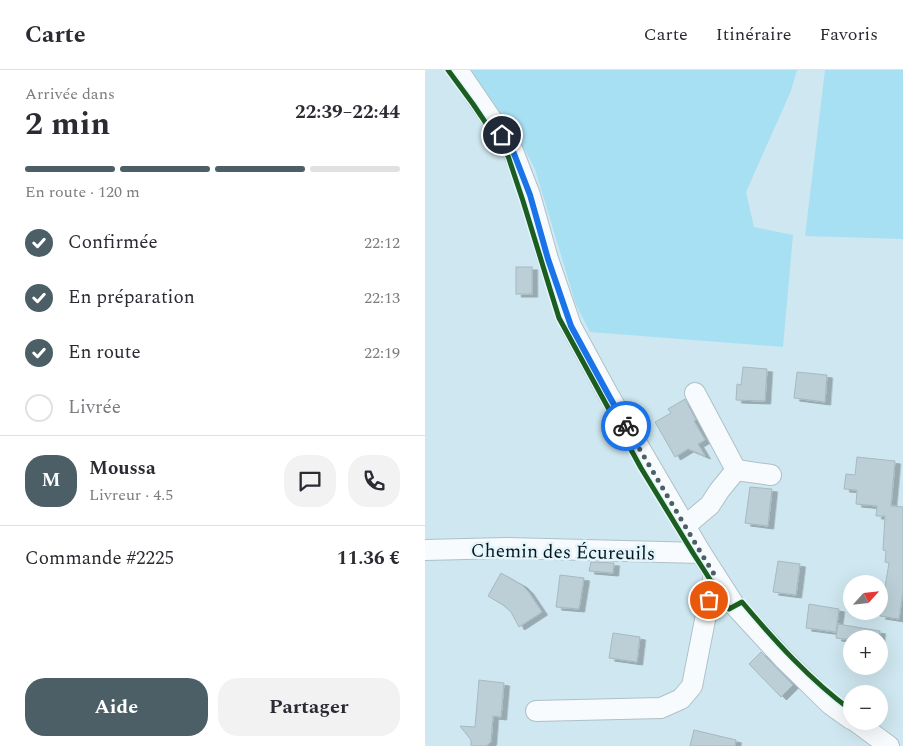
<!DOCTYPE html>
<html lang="fr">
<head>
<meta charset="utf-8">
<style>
	:root { --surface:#fff; --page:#f2f2f3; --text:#2b2b33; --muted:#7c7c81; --line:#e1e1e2; --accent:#4c5f66 }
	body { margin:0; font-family:Spectral,serif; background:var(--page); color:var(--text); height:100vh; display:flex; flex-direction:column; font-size:19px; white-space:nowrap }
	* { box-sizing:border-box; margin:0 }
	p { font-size:16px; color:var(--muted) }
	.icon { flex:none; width:28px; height:28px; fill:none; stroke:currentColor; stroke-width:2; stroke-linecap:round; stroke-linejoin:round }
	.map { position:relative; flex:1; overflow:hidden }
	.drawer { display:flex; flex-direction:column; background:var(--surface); width:425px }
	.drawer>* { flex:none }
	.needle { width:32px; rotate:63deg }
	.controls { position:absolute; left:418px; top:505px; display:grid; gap:10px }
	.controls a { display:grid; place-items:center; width:45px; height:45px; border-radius:50%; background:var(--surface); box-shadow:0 5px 20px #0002; font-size:25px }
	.pin { position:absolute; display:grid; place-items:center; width:42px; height:42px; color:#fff; margin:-21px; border:2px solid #fff; border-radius:50%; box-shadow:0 1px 5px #0007 }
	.courier { position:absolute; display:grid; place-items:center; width:50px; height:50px; margin:-25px; border:4px solid #1a73e8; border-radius:50%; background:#fff; color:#222; box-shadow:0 1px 6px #0007 }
	.headline em { font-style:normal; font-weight:700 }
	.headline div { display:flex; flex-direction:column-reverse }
	.headline { display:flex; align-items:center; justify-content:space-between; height:85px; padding:0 25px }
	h1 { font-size:32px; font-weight:700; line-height:38px }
	.bar { display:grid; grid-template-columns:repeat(4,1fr); gap:8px 5px; align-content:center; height:60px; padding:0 25px }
	.bar i { height:6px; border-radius:4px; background:var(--line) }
	.bar .on { background:var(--accent) }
	.bar p { grid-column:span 4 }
	.line { display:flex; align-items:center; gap:12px; padding:0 25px; border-top:1px solid var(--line) }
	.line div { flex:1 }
	.round { display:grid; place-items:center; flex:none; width:52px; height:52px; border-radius:20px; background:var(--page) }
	ol { padding:0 25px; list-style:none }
	li { display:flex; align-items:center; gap:15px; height:55px }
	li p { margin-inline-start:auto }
	li .icon { padding:5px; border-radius:50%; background:var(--accent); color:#fff; stroke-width:4 }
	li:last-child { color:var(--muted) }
	li i { width:28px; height:28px; border:2px solid var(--line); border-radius:50% }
	.button { display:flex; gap:10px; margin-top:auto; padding:10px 25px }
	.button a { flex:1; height:58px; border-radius:20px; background:var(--accent); color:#fff; font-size:20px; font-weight:700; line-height:58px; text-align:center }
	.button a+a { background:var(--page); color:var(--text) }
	header { display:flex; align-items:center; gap:30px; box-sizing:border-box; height:70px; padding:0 25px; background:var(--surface); border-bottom:1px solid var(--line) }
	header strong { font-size:24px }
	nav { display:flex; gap:28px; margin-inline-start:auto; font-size:18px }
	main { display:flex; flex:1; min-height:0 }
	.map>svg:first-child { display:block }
	.green { fill:#a8e0f3 }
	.building { fill:#bccfd6; stroke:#a6b9c0; filter:url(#shadow) }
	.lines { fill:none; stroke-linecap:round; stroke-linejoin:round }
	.street-casing { stroke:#aec1c8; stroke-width:22 }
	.street { stroke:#f8fbfd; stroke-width:20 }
	.cycleway-casing { stroke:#e4f5fc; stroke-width:8 }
	.cycleway { stroke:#1b5e20; stroke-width:5 }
	.done { stroke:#4c5f66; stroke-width:5; stroke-dasharray:0 9 }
	.route { stroke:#1a73e8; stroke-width:6 }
	.labels { text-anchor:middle; stroke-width:5; stroke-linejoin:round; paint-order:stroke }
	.street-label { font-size:19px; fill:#06161c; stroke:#e4f5fc }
</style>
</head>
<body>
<header>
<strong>Carte</strong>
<nav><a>Carte</a><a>Itinéraire</a><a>Favoris</a></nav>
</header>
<main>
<section class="drawer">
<div class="headline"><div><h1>2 min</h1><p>Arrivée dans</p></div><em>22:39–22:44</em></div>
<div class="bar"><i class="on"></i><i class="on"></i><i class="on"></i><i></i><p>En route · 120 m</p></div>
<ol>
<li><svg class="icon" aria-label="check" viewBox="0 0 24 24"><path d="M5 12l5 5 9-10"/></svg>Confirmée<p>22:12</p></li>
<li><svg class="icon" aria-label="check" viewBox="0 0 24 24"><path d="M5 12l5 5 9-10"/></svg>En préparation<p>22:13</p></li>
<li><svg class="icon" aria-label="check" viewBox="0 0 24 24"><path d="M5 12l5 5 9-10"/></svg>En route<p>22:19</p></li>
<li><i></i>Livrée</li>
</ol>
<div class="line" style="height:90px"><b class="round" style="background:var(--accent);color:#fff">M</b><div><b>Moussa</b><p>Livreur · 4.5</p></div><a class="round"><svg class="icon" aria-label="chat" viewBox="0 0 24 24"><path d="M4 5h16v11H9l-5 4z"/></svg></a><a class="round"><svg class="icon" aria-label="phone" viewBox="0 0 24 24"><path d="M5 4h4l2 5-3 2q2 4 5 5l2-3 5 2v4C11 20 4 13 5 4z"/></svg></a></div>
<div class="line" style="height:65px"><div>Commande #2225</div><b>11.36 €</b></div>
<div class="button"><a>Aide</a><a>Partager</a></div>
</section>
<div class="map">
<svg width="478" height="676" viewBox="0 0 478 676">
	<defs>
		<filter id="shadow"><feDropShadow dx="5.5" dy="3" stdDeviation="0" flood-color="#0004"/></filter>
	</defs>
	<rect width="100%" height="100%" fill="#cfe7f0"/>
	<!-- green -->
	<g class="green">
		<polygon points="44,0 372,0 366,21 321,122 329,157 368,165 358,277 165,262 151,235 110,99 94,69"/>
		<polygon points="400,0 478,0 478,169 380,166"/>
	</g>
	<!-- building -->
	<g class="building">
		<rect x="91" y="197" width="16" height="27"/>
		<polygon points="318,297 342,299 340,331 311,330 312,314 316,315"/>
		<polygon points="372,302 402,305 400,332 369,328"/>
		<polygon points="260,329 271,350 269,351 280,370 273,374 280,386 263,379 250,387 230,352 246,343 243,339"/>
		<polygon points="432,387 470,391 466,436 478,437 478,521 474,549 455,546 464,493 460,492 461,481 458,480 460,446 451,446 452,436 431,434 432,420 419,419 421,404 430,405"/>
		<polygon points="325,417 347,419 343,456 320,453"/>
		<polygon points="353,491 375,494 371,525 348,522"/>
		<polygon points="166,492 189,493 188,503 164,501"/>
		<polygon points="76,503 97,515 103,521 117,542 94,557 86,542 78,535 63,526"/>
		<polygon points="135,505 159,508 154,539 131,537"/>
		<polygon points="384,534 414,539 411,562 381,558"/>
		<polygon points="413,554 455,561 454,569 419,569 411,568"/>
		<polygon points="188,563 215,567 212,592 184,588"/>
		<polygon points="336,582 368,615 356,627 324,594"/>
		<polygon points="54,610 79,613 76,647 68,646 66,672 61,676 46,676 46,670 35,656 50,657"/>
		<polygon points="269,660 311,670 310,676 265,676"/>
	</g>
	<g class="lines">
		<!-- street casing -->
		<g class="street-casing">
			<g id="street">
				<polyline points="33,0 88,81 105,125 123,189 146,256 183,324 276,483 310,536 358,588 405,634 426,649"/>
				<polyline points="270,323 311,400"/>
				<polyline points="260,456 285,435 294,421 311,400 346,405"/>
				<polyline points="0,480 81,478 276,483"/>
				<polyline points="111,641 236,638 256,629 267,616 289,504"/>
				<polyline points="430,651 464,676"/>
			</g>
		</g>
		<!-- street -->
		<use href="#street" class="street"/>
		<!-- cycleway casing -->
		<g class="cycleway-casing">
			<path id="cycleway" d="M23 0 48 34 83 86 98 131 125 219 134 248 216 398 268 483 304 539 317 532C350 571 385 610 426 640"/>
		</g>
		<!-- cycleway -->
		<use href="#cycleway" class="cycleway"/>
	</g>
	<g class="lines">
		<!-- done -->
		<polyline class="done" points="201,356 276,483 289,504 284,530"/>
		<!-- route -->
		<polyline class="route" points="77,65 88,81 105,125 123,189 146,256 183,324 201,356"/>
	</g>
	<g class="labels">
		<!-- street labels -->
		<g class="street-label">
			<text transform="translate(138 481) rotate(1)" y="7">Chemin des Écureuils</text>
		</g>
	</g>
</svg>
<div class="controls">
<a><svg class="needle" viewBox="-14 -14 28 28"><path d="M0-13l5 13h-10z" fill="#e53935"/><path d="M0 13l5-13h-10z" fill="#7c7c81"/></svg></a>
<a>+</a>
<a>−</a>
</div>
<div class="pin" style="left:284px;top:530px;background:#ea580c"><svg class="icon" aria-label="bag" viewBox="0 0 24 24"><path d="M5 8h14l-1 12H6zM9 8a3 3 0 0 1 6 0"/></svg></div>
<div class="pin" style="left:77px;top:65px;background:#1f2937"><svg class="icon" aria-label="home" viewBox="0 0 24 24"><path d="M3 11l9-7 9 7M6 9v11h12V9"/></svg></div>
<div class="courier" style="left:201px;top:356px"><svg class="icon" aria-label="bike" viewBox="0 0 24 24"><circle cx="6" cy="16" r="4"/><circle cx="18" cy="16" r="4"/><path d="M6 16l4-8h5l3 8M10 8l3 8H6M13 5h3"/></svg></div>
</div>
</main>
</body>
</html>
